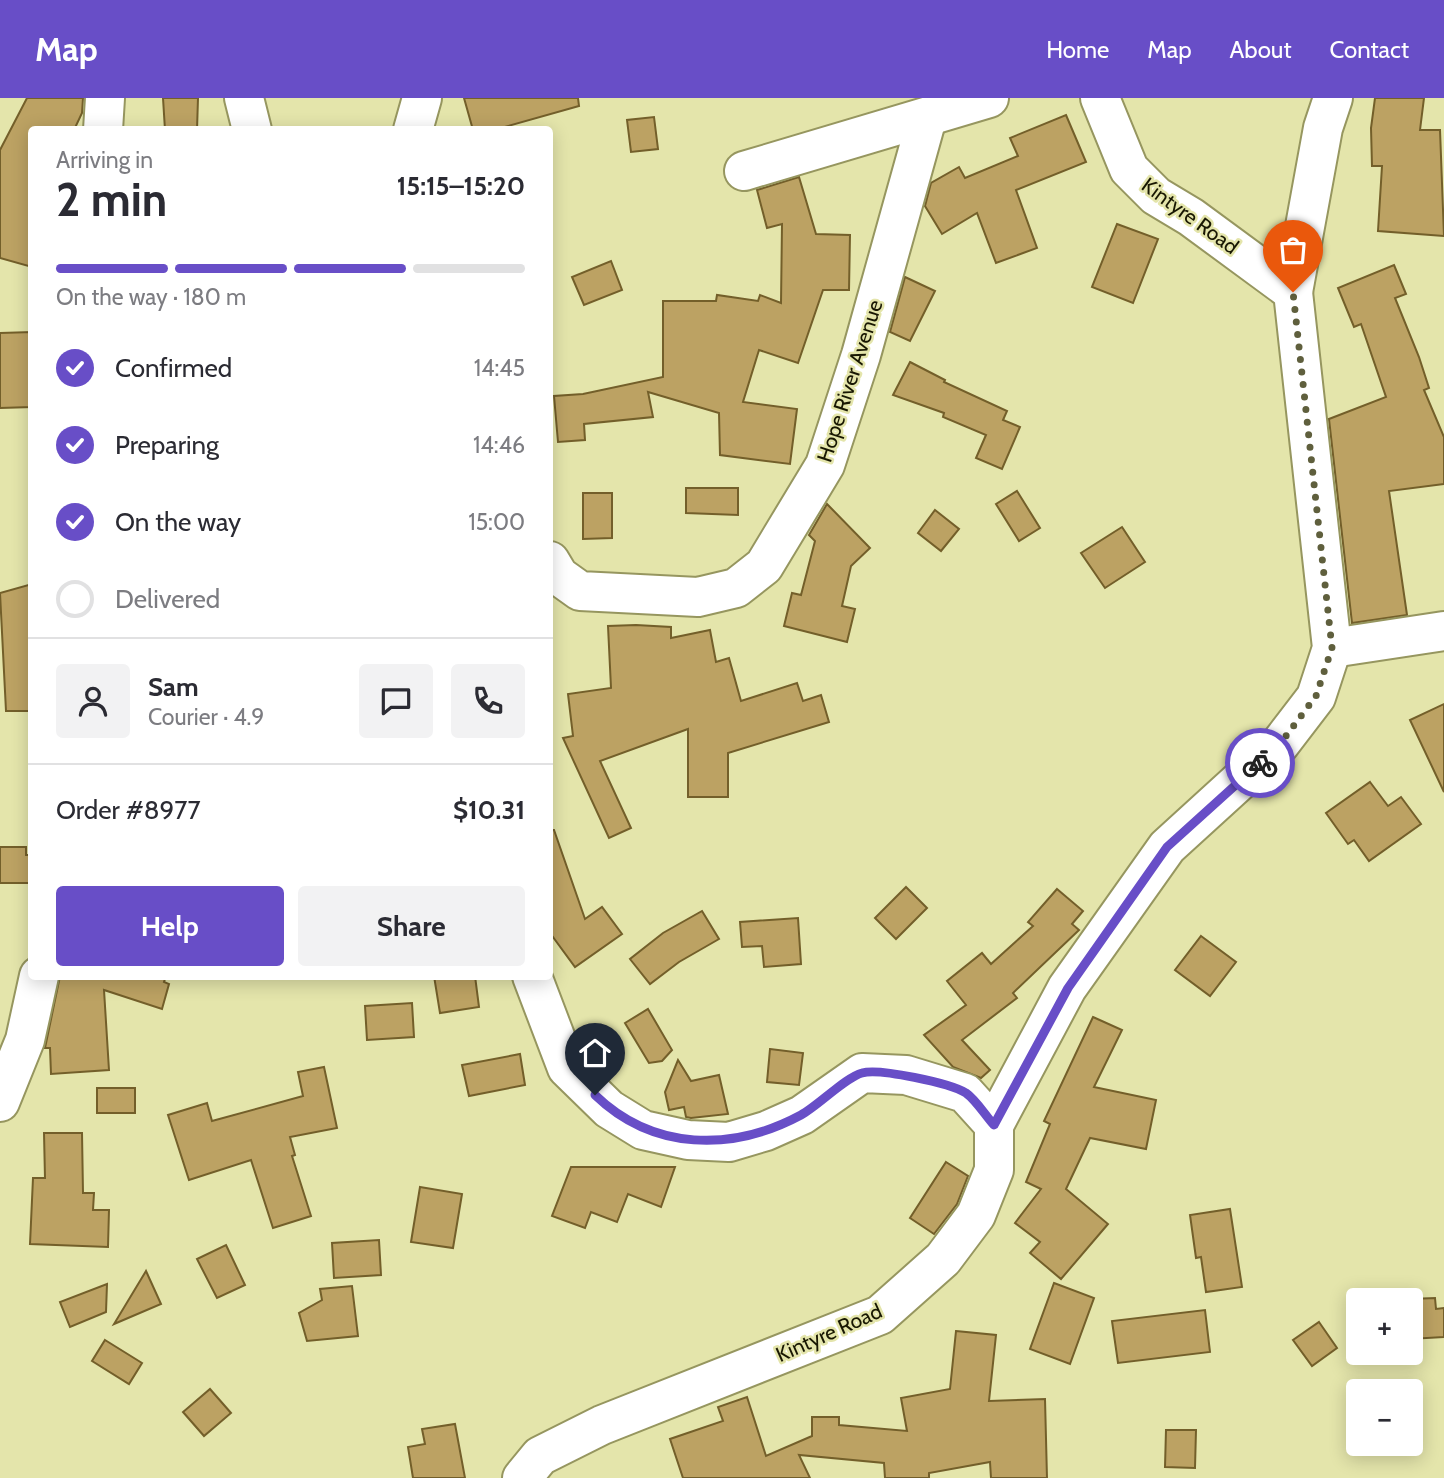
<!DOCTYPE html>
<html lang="en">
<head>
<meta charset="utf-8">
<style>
	:root { --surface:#fff; --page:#f2f2f3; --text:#2b2b33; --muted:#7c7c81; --line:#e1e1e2; --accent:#684ec7 }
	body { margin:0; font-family:Cabin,sans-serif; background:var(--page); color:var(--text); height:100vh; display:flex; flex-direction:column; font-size:26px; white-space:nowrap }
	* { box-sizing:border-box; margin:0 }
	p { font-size:23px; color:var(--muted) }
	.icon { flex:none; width:38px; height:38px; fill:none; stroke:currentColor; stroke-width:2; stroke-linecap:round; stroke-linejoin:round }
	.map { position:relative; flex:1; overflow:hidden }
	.sheet { position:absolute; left:28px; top:28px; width:525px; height:854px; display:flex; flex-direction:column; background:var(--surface); border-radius:7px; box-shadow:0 4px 18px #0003 }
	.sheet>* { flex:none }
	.buttons { position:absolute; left:1346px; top:1190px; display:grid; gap:14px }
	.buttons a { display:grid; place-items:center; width:77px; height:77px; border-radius:7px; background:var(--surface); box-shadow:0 4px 18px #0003; font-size:35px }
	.pin { position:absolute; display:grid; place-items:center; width:60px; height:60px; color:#fff; margin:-72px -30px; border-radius:50% 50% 50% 0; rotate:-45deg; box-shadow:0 0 7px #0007 }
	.pin .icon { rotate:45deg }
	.courier { position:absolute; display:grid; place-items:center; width:70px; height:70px; margin:-35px; border:5px solid #684ec7; border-radius:50%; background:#fff; color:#222; box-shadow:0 2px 9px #0007 }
	.headline em { font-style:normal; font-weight:700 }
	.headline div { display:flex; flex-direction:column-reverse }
	.headline { display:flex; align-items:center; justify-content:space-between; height:119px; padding:0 28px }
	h1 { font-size:46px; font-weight:700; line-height:52px }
	.bar { display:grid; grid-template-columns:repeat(4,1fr); gap:10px 7px; align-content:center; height:84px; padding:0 28px }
	.bar i { height:9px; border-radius:5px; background:var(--line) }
	.bar .on { background:var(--accent) }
	.bar p { grid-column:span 4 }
	.line { display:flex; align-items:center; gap:18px; padding:0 28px; border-top:2px solid var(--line) }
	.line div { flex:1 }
	.round { display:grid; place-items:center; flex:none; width:74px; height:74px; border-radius:7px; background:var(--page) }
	ol { padding:0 28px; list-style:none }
	li { display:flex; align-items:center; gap:21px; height:77px }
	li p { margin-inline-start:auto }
	li .icon { padding:7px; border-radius:50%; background:var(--accent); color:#fff; stroke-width:4 }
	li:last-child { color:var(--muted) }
	li i { width:38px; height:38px; border:4px solid var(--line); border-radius:50% }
	.primary-button { display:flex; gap:14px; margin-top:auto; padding:14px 28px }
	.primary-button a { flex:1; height:80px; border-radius:7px; background:var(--accent); color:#fff; font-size:28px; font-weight:700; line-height:80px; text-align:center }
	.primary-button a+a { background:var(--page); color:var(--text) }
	header { display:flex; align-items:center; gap:42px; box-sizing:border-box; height:98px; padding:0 35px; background:var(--accent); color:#fff }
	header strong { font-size:33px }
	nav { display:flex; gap:38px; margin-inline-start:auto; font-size:24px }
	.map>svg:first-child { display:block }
	.building { fill:#bca263; stroke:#735f2a; stroke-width:2 }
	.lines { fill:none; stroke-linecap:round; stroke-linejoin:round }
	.minor-casing { stroke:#96965f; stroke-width:42 }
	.minor { stroke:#fff; stroke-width:38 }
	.done { stroke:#5f5f3d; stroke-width:7; stroke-dasharray:0 12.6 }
	.route { stroke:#684ec7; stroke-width:9 }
	.labels { text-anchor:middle; stroke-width:5; stroke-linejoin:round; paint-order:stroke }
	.street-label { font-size:21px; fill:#181702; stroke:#e4e5ab }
</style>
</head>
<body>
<header>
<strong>Map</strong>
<nav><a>Home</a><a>Map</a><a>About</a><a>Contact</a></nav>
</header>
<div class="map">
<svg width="1444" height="1380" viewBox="0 0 1444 1380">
	<rect width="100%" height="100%" fill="#e4e5ab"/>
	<!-- building -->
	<g class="building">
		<polygon points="27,0 83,0 82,15 74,32 32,32 32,169 0,160 0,52"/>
		<polygon points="163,0 198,0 197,32 165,32"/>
		<polygon points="464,0 578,0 579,8 494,32 473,32"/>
		<polygon points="1375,0 1424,0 1420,32 1440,32 1444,138 1378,133 1382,68 1372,68 1371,30"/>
		<polygon points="1066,17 1086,64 1016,92 1037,150 996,165 977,115 942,136 925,108 931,85 959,69 965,80 1018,58 1010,40"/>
		<polygon points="654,19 658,51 631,54 627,22"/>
		<polygon points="799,79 816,136 850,137 849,192 823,192 798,265 759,252 743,304 797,311 790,366 720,357 719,315 648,294 653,319 584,326 585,342 558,344 554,298 583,296 663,279 663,203 716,203 717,197 758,203 760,197 781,205 782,126 767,130 757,92"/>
		<polygon points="1117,126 1158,141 1133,205 1092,189"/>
		<polygon points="611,163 622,192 584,207 572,179"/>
		<polygon points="1394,167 1406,196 1395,200 1419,259 1429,290 1424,292 1444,339 1444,386 1389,393 1407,517 1352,525 1329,321 1386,299 1361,226 1354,229 1338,190"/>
		<polygon points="905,179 935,193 910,243 890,234"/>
		<polygon points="32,234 32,309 0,310 0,235"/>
		<polygon points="910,264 945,282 944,284 1007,313 1003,322 1020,329 1002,371 976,360 986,337 943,319 944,315 893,297"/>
		<polygon points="686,390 738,390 738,417 686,415"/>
		<polygon points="1017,393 1040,430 1019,443 996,406"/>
		<polygon points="583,395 612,395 612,440 583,441"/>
		<polygon points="827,406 870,450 851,468 842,508 855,511 847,544 784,528 792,495 801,497 815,443 809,437"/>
		<polygon points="935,412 959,431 941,453 918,435"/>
		<polygon points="1122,429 1145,464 1105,490 1081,455"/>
		<polygon points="32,486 32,613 6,613 0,495"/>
		<polygon points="636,527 671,529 671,540 710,532 716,564 729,560 741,603 797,585 803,603 821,597 829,624 728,655 728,699 688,699 688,631 600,663 631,730 609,740 563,640 573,638 568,596 611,590 608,528"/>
		<polygon points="1444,606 1444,694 1410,622"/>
		<polygon points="1370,684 1388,708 1401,699 1421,726 1369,763 1354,742 1348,746 1326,715"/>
		<polygon points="550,732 554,732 585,821 602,809 622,836 575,869 550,835"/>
		<polygon points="0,749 26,749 26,757 30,757 30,785 0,785"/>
		<polygon points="906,789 927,810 896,841 875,820"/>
		<polygon points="1057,791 1083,813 1072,826 1079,832 1013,895 1017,900 962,942 990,972 981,980 953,969 924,937 966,907 947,883 982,855 991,866 1033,828 1028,824"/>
		<polygon points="702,813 719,841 679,864 650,886 630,861 663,835"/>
		<polygon points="798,820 801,866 764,869 762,848 742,849 740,824"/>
		<polygon points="1201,838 1236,864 1210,898 1175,872"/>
		<polygon points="60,878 166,878 164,884 169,886 162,911 104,892 109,972 51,976 50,950 45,950"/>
		<polygon points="434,878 475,878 479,909 440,915"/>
		<polygon points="412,905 414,939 367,942 365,908"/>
		<polygon points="648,911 672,952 662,963 649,965 625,925"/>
		<polygon points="1093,919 1122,932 1094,989 1156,1002 1146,1051 1090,1040 1066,1091 1108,1126 1061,1181 1030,1155 1040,1144 1015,1125 1041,1091 1026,1084 1050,1026 1044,1023"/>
		<polygon points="770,951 803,955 799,987 767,984"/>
		<polygon points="520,956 525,987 469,998 462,967"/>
		<polygon points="678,962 691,983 719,977 728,1016 691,1020 686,1019 684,1009 669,1012 665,994"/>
		<polygon points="324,969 337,1030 290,1039 295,1057 292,1058 311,1118 273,1130 251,1062 189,1082 168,1017 207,1005 212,1023 303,998 298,974"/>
		<rect x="97" y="990" width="38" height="25"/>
		<polygon points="44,1035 82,1035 83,1095 94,1095 93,1112 109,1112 108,1149 30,1146 33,1080 45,1080"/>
		<polygon points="946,1064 968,1078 957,1106 934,1136 910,1120"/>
		<polygon points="571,1069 675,1069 661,1109 628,1096 617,1124 591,1114 585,1130 552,1118"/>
		<polygon points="420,1089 462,1096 453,1150 411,1144"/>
		<polygon points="1230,1111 1242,1189 1206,1194 1201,1159 1196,1160 1190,1117"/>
		<polygon points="379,1142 381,1177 334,1180 332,1145"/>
		<polygon points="226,1147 245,1187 217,1200 197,1161"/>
		<polygon points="146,1173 161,1206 114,1226"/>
		<polygon points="1054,1185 1094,1200 1070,1266 1030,1251"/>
		<polygon points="107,1186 106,1214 70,1229 60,1204"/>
		<polygon points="352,1188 358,1238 307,1243 299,1215 322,1202 320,1191"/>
		<polygon points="1435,1200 1436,1211 1444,1210 1444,1239 1410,1241 1410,1201"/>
		<polygon points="1205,1212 1210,1254 1118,1265 1112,1223"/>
		<polygon points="1319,1224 1337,1250 1312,1268 1293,1242"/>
		<polygon points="956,1233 996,1237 989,1303 1045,1301 1047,1380 991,1380 990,1364 929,1375 929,1380 885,1380 884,1365 799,1357 810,1380 683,1380 670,1341 723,1323 718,1309 747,1299 766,1358 812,1338 812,1319 839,1319 839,1327 907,1333 901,1300 950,1291"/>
		<polygon points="105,1242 142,1265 129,1286 92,1263"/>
		<polygon points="210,1291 231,1315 204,1338 183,1314"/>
		<polygon points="455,1326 465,1380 413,1380 408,1349 425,1346 422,1331"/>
		<polygon points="1166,1332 1196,1332 1195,1370 1165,1369"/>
	</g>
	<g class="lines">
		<!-- minor casing -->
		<g class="minor-casing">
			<g id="minor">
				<polyline points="244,0 252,32"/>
				<polyline points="103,32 105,0"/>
				<polyline points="413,32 422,0"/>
				<polyline points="744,73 989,0"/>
				<polyline points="1293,194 1323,30 1333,0"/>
				<polyline points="550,463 559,478 580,493 698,499 736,490 764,468 825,367 861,257 927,20"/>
				<polyline points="1332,550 1444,533"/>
				<polyline points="532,878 567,970 609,1011 643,1032 688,1042 729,1044 766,1033 802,1017 862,975 906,977 965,995 994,1027"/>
				<polyline points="0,1004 25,942 39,878"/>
				<polyline points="522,1380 540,1358 602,1327 880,1217 943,1161 976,1117 994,1072 994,1027 1067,890 1167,749 1280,646 1316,599 1332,550 1293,194 1191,119 1156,98 1129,71 1100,0"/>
			</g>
		</g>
		<!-- minor -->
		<use href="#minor" class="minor"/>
	</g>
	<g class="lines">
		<!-- done -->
		<polyline class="done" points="1260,665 1280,646 1316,598 1332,550 1293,194"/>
		<!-- route -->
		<path class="route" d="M595 997C653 1053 732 1054 801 1017 818 1008 846 979 862 975 879 970 950 985 966 995 976 1002 985 1017 994 1027L1068 890 1167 749 1260 665"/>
	</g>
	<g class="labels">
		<!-- street labels -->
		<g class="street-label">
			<text transform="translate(1190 118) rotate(36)" y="7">Kintyre Road</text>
			<text transform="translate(850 283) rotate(-72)" y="7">Hope River Avenue</text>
			<text transform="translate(829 1235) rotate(-24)" y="7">Kintyre Road</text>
		</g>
	</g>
</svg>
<div class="buttons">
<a>+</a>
<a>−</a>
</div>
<div class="pin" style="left:1293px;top:194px;background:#ea580c"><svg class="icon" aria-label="bag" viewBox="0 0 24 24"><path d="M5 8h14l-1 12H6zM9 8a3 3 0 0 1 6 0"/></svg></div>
<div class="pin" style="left:595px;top:997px;background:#1f2937"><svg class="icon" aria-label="home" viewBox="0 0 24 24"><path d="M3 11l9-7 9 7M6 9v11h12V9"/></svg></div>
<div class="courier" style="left:1260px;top:665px"><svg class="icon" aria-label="bike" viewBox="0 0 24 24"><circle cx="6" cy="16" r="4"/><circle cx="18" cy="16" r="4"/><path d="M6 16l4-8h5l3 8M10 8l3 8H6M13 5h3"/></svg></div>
<section class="sheet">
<div class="headline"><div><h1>2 min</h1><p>Arriving in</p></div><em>15:15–15:20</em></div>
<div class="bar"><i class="on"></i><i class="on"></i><i class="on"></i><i></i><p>On the way · 180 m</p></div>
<ol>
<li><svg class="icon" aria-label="check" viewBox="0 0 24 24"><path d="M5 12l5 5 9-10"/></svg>Confirmed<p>14:45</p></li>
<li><svg class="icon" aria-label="check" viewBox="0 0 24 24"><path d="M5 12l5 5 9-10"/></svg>Preparing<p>14:46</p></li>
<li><svg class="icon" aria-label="check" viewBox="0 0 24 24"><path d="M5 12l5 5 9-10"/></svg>On the way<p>15:00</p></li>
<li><i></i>Delivered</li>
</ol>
<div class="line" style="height:126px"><a class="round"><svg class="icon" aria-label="person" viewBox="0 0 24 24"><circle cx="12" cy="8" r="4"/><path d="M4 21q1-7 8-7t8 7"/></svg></a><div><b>Sam</b><p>Courier · 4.9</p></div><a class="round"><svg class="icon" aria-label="chat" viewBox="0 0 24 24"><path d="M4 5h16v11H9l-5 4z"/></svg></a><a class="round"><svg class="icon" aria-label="phone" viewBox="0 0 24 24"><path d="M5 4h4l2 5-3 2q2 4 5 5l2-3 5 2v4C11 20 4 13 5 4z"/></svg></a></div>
<div class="line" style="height:91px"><div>Order #8977</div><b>$10.31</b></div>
<div class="primary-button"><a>Help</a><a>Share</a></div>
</section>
</div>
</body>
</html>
